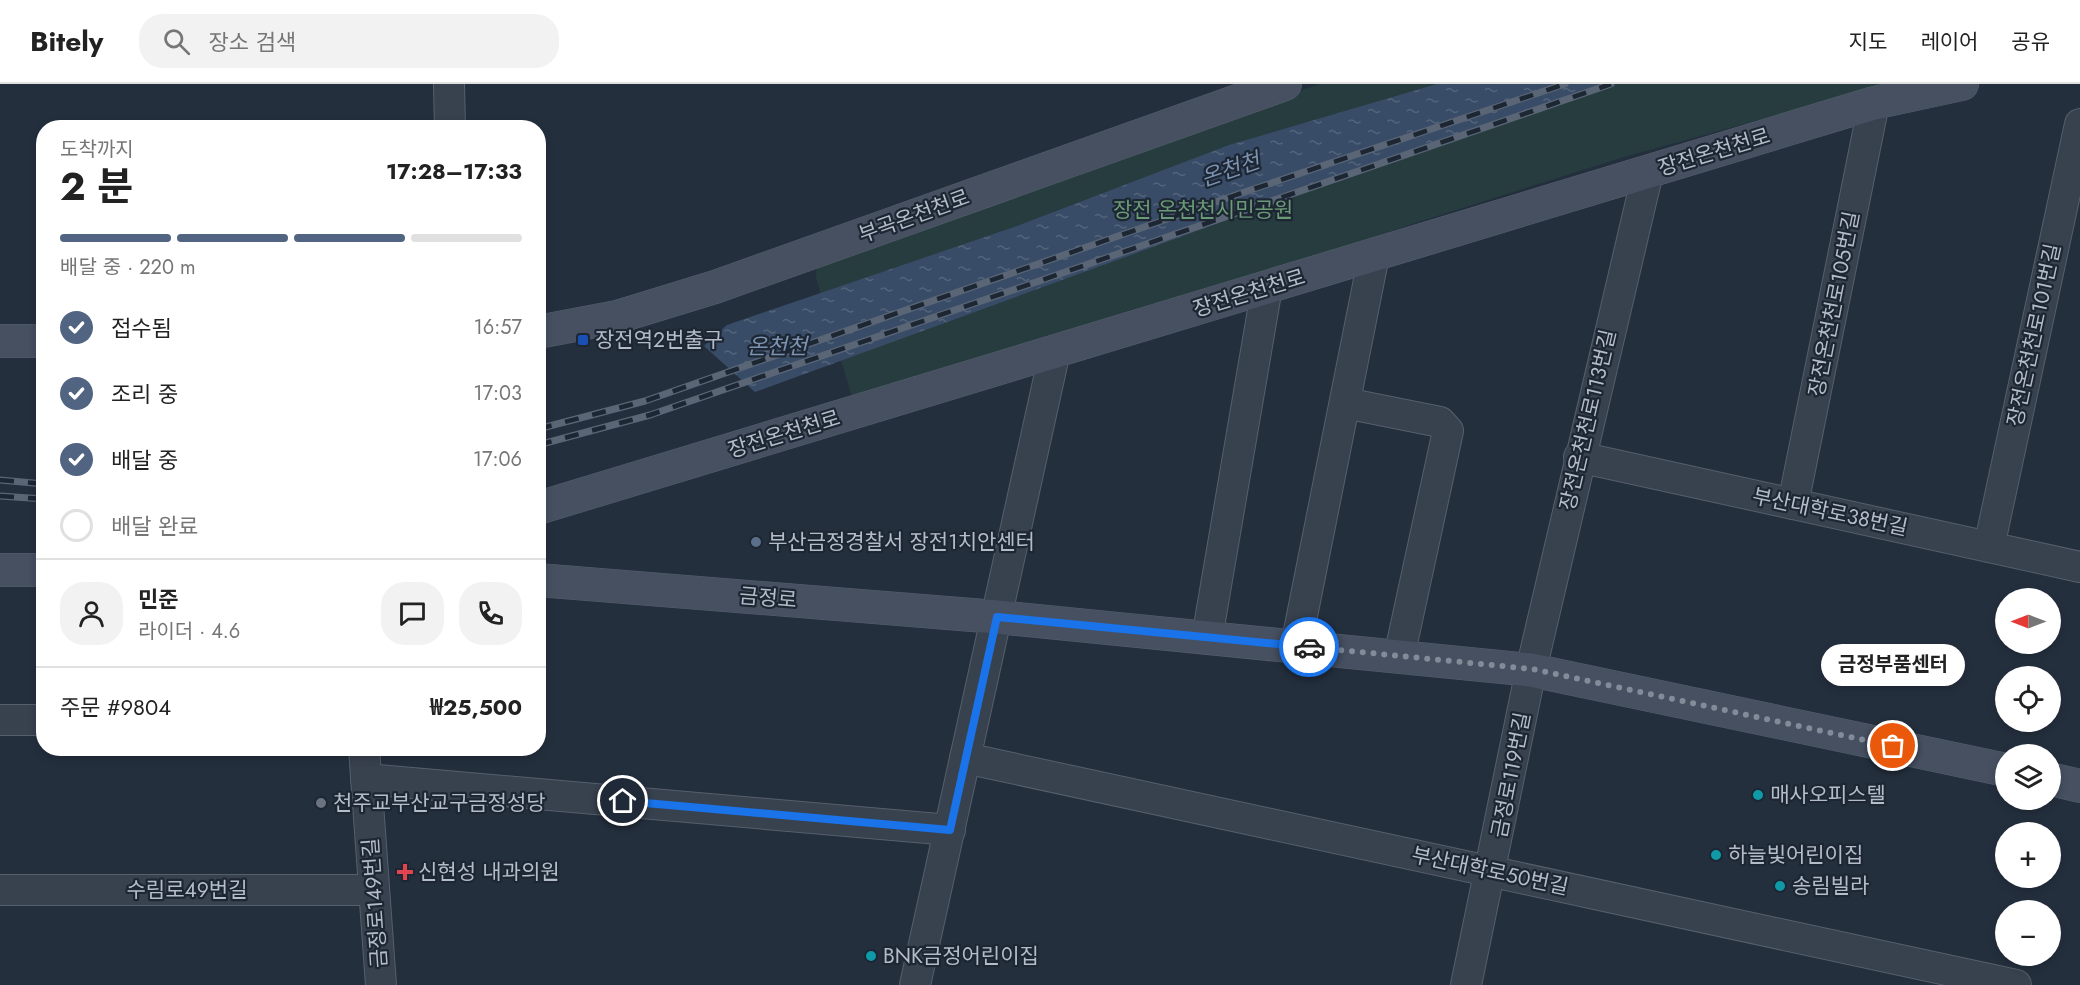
<!DOCTYPE html>
<html lang="ko">
<head>
<meta charset="utf-8">
<style>
	:root { --surface:#fff; --page:#f2f2f2; --text:#222; --muted:#767676; --line:#e0e0e0; --accent:#516482 }
	body { margin:0; font-family:Jost,"Noto Sans KR",sans-serif; background:var(--page); color:var(--text); height:100vh; display:flex; flex-direction:column; font-size:22px; white-space:nowrap }
	* { box-sizing:border-box; margin:0 }
	p { font-size:20px; color:var(--muted) }
	.icon { flex:none; width:33px; height:33px; fill:none; stroke:currentColor; stroke-width:2; stroke-linecap:round; stroke-linejoin:round }
	.map { position:relative; flex:1; overflow:hidden }
	.side { position:absolute; left:36px; top:36px; width:510px; height:636px; display:flex; flex-direction:column; background:var(--surface); border-radius:24px; box-shadow:0 3px 9px #0003 }
	.side>* { flex:none }
	.needle { width:39px; rotate:270deg }
	.tools { position:absolute; left:1995px; top:504px; display:grid; gap:12px }
	.tools a { display:grid; place-items:center; width:66px; height:66px; border-radius:50%; background:var(--surface); box-shadow:0 3px 9px #0003; font-size:30px }
	.pin { position:absolute; display:grid; place-items:center; width:51px; height:51px; color:#fff; margin:-26px; border:3px solid #fff; border-radius:50%; box-shadow:0 2px 6px #0007 }
	.courier { position:absolute; display:grid; place-items:center; width:60px; height:60px; margin:-30px; border:4px solid #1a73e8; border-radius:50%; background:#fff; color:#222; box-shadow:0 2px 8px #0007 }
	.bubble { position:absolute; height:42px; border-radius:21px; background:var(--surface); box-shadow:0 3px 9px #0003; font-size:20px; font-weight:700; line-height:42px; text-align:center }
	.headline em { font-style:normal; font-weight:700 }
	.headline div { display:flex; flex-direction:column-reverse }
	.headline { display:flex; align-items:center; justify-content:space-between; height:102px; padding:0 24px }
	h1 { font-size:39px; font-weight:700; line-height:45px }
	.bar { display:grid; grid-template-columns:repeat(4,1fr); gap:9px 6px; align-content:center; height:72px; padding:0 24px }
	.bar i { height:8px; border-radius:4px; background:var(--line) }
	.bar .current { background:var(--accent) }
	.bar p { grid-column:span 4 }
	.line { display:flex; align-items:center; gap:15px; padding:0 24px; border-top:2px solid var(--line) }
	.line div { flex:1 }
	.round { display:grid; place-items:center; flex:none; width:63px; height:63px; border-radius:24px; background:var(--page) }
	ol { padding:0 24px; list-style:none }
	li { display:flex; align-items:center; gap:18px; height:66px }
	li p { margin-inline-start:auto }
	li .icon { padding:6px; border-radius:50%; background:var(--accent); color:#fff; stroke-width:4 }
	li:last-child { color:var(--muted) }
	li i { width:33px; height:33px; border:3px solid var(--line); border-radius:50% }
	header { display:flex; align-items:center; gap:36px; box-sizing:border-box; height:84px; padding:0 30px; background:var(--surface); border-bottom:2px solid var(--line) }
	header strong { font-size:28px }
	nav { display:flex; gap:33px; margin-inline-start:auto; font-size:21px }
	.search { width:420px; height:54px; background:var(--page); display:flex; align-items:center; gap:15px; box-sizing:border-box; padding:0 21px; border-radius:24px; color:var(--muted); font-size:22px }
	.map>svg:first-child { display:block }
	.green { fill:#263c3f }
	.water { fill:url(#water-ripples) }
	.lines { fill:none; stroke-linecap:round; stroke-linejoin:round }
	.street-casing { stroke:#565f6c; stroke-width:32 }
	.secondary-casing { stroke:#565f6c; stroke-width:34 }
	.street { stroke:#38414e; stroke-width:30 }
	.secondary { stroke:#465061; stroke-width:33 }
	.rail-casing { stroke:#5a6575; stroke-width:7 }
	.rail { stroke:#1d2633; stroke-width:4.5; stroke-dasharray:14; stroke-linecap:butt }
	.done { stroke:#828b98; stroke-width:6; stroke-dasharray:0 10.8 }
	.route { stroke:#1a73e8; stroke-width:8 }
	.transit-dot { fill:#1a4fb4; stroke:#1d2633; stroke-width:2 }
	.service-dot { fill:#5c6f8a; stroke:#1d2633; stroke-width:2 }
	.culture-dot { fill:#0f9aa8; stroke:#1d2633; stroke-width:2 }
	.worship-dot { fill:#6b7280; stroke:#1d2633; stroke-width:2 }
	.health-dot { fill:#e0444e; stroke:#1d2633; stroke-width:2 }
	.labels { text-anchor:middle; stroke-width:4.5; stroke-linejoin:round; paint-order:stroke }
	.street-label { font-size:21px; fill:#b4bcc9; stroke:#1d2633 }
	.park-label { font-size:21px; fill:#6b9a76; stroke:#1d2633 }
	.poi-label { font-size:21px; fill:#b4bcc9; stroke:#1d2633; text-anchor:start }
	.water-label { font-size:22px; font-style:italic; fill:#7c92b1; stroke:#1d2633 }
</style>
</head>
<body>
<header>
<strong>Bitely</strong>
<div class="search"><svg class="icon" aria-label="search" viewBox="0 0 24 24"><circle cx="10" cy="10" r="6"/><path d="M15 15l6 6"/></svg>장소 검색</div>
<nav><a>지도</a><a>레이어</a><a>공유</a></nav>
</header>
<div class="map">
<svg width="2080" height="901" viewBox="0 0 2080 901">
	<defs>
		<pattern id="water-ripples" width="26" height="14" patternUnits="userSpaceOnUse" patternTransform="scale(1.5)"><rect width="26" height="14" fill="#394c67"/><path d="M2 4q2-2 4 0t4 0M15 11q2-2 4 0t4 0" fill="none" stroke="#53647b"/></pattern>
	</defs>
	<rect width="100%" height="100%" fill="#242f3e"/>
	<!-- green -->
	<polygon class="green" points="1320,0 1890,0 1624,73 1415,139 1183,219 853,316 816,194 817,174"/>
	<!-- water -->
	<polygon class="water" points="1437,0 1600,0 755,308 704,262 727,241 1017,142 1229,61"/>
	<g class="lines">
		<!-- street casing -->
		<g class="street-casing">
			<g id="street">
				<polyline points="449,0 450,44"/>
				<polyline points="1345,319 1440,338 1448,347 1399,573"/>
				<polyline points="1579,373 2080,483"/>
				<polyline points="1793,420 1874,19"/>
				<polyline points="1989,463 2080,40"/>
				<polyline points="1207,554 1267,203"/>
				<polyline points="1296,562 1374,171"/>
				<polyline points="0,636 44,636"/>
				<polyline points="364,664 381,901"/>
				<polyline points="965,674 2016,901"/>
				<polyline points="366,695 950,746"/>
				<polyline points="0,806 374,806"/>
				<polyline points="915,901 1055,267"/>
				<polyline points="1466,901 1531,586 1648,88"/>
			</g>
		</g>
		<!-- secondary casing -->
		<g class="secondary-casing">
			<g id="secondary">
				<polyline points="538,248 617,233 715,203 1285,0"/>
				<polyline points="0,257 44,257"/>
				<polyline points="538,424 1874,19 1962,0"/>
				<polyline points="0,486 44,486"/>
				<polyline points="538,496 997,533 1531,586 2006,686"/>
				<polyline points="2050,695 2080,702"/>
			</g>
		</g>
		<!-- street -->
		<use href="#street" class="street"/>
		<!-- secondary -->
		<use href="#secondary" class="secondary"/>
		<!-- rail casing -->
		<g class="rail-casing">
			<g id="rail">
				<polyline points="538,345 645,317 1233,112 1565,0"/>
				<polyline points="538,361 650,331 1611,0"/>
				<polyline points="0,396 44,400"/>
				<polyline points="0,412 44,415"/>
			</g>
		</g>
		<!-- rail -->
		<use href="#rail" class="rail"/>
	</g>
	<g class="lines">
		<!-- done -->
		<polyline class="done" points="1309,563 1532,585 1893,662"/>
		<!-- route -->
		<polyline class="route" points="623,717 950,746 997,533 1309,563"/>
	</g>
	<!-- markers -->
	<rect class="transit-dot" x="577" y="250" width="12" height="12" rx="3"/>
	<circle class="service-dot" cx="756" cy="458" r="6"/>
	<g class="culture-dot">
		<circle cx="1758" cy="711" r="6"/>
		<circle cx="1716" cy="771" r="6"/>
		<circle cx="1780" cy="802" r="6"/>
		<circle cx="871" cy="872" r="6"/>
	</g>
	<circle class="worship-dot" cx="321" cy="719" r="6"/>
	<path class="health-dot" d="M402 779h6v6h6v6h-6v6h-6v-6h-6v-6h6z"/>
	<g class="labels">
		<!-- street labels -->
		<g class="street-label">
			<text transform="translate(1714 68) rotate(-17)" y="7">장전온천천로</text>
			<text transform="translate(914 132) rotate(-20)" y="7">부곡온천천로</text>
			<text transform="translate(1249 209) rotate(-17)" y="7">장전온천천로</text>
			<text transform="translate(1834 220) rotate(-79)" y="7">장전온천천로105번길</text>
			<text transform="translate(2034 251) rotate(-78)" y="7">장전온천천로101번길</text>
			<text transform="translate(1588 336) rotate(-77)" y="7">장전온천천로113번길</text>
			<text transform="translate(784 350) rotate(-17)" y="7">장전온천천로</text>
			<text transform="translate(1830 428) rotate(12)" y="7">부산대학로38번길</text>
			<text transform="translate(768 514) rotate(5)" y="7">금정로</text>
			<text transform="translate(1511 691) rotate(-79)" y="7">금정로119번길</text>
			<text transform="translate(1490 787) rotate(12)" y="7">부산대학로50번길</text>
			<text x="187" y="813">수림로49번길</text>
			<text transform="translate(375 819) rotate(-94)" y="7">금정로149번길</text>
		</g>
		<!-- park labels -->
		<g class="park-label">
			<text x="1203" y="133">장전 온천천시민공원</text>
		</g>
		<!-- poi labels -->
		<g class="poi-label">
			<text x="595" y="263">장전역2번출구</text>
			<text x="768" y="465">부산금정경찰서 장전1치안센터</text>
			<text x="1770" y="718">매사오피스텔</text>
			<text x="333" y="726">천주교부산교구금정성당</text>
			<text x="1728" y="778">하늘빛어린이집</text>
			<text x="418" y="795">신현성 내과의원</text>
			<text x="1792" y="809">송림빌라</text>
			<text x="883" y="879">BNK금정어린이집</text>
		</g>
		<!-- water labels -->
		<g class="water-label">
			<text transform="translate(1230 85) rotate(-19)" y="8">온천천</text>
			<text x="777" y="270">온천천</text>
		</g>
	</g>
</svg>
<div class="tools">
<a><svg class="needle" viewBox="-14 -14 28 28"><path d="M0-13l5 13h-10z" fill="#e53935"/><path d="M0 13l5-13h-10z" fill="#767676"/></svg></a>
<a><svg class="icon" aria-label="locate" viewBox="0 0 24 24"><circle cx="12" cy="12" r="6"/><path d="M12 2v4M12 18v4M2 12h4M18 12h4"/></svg></a>
<a><svg class="icon" aria-label="layers" viewBox="0 0 24 24"><path d="M12 4l9 5-9 5-9-5zM3 14l9 5 9-5"/></svg></a>
<a>+</a>
<a>−</a>
</div>
<div class="pin" style="left:1893px;top:662px;background:#ea580c"><svg class="icon" aria-label="bag" viewBox="0 0 24 24"><path d="M5 8h14l-1 12H6zM9 8a3 3 0 0 1 6 0"/></svg></div>
<div class="pin" style="left:623px;top:717px;background:#1f2937"><svg class="icon" aria-label="home" viewBox="0 0 24 24"><path d="M3 11l9-7 9 7M6 9v11h12V9"/></svg></div>
<div class="courier" style="left:1309px;top:563px"><svg class="icon" aria-label="car" viewBox="0 0 24 24"><path d="M5 17H2v-5l4-1 3-4h7l3 4 3 1v5h-3M9 17h6M6 11h13"/><circle cx="7" cy="17" r="2"/><circle cx="17" cy="17" r="2"/></svg></div>
<div class="bubble" style="left:1821px;top:560px;width:144px">금정부품센터</div>
<section class="side">
<div class="headline"><div><h1>2 분</h1><p>도착까지</p></div><em>17:28–17:33</em></div>
<div class="bar"><i class="current"></i><i class="current"></i><i class="current"></i><i></i><p>배달 중 · 220 m</p></div>
<ol>
<li><svg class="icon" aria-label="check" viewBox="0 0 24 24"><path d="M5 12l5 5 9-10"/></svg>접수됨<p>16:57</p></li>
<li><svg class="icon" aria-label="check" viewBox="0 0 24 24"><path d="M5 12l5 5 9-10"/></svg>조리 중<p>17:03</p></li>
<li><svg class="icon" aria-label="check" viewBox="0 0 24 24"><path d="M5 12l5 5 9-10"/></svg>배달 중<p>17:06</p></li>
<li><i></i>배달 완료</li>
</ol>
<div class="line" style="height:108px"><a class="round"><svg class="icon" aria-label="person" viewBox="0 0 24 24"><circle cx="12" cy="8" r="4"/><path d="M4 21q1-7 8-7t8 7"/></svg></a><div><b>민준</b><p>라이더 · 4.6</p></div><a class="round"><svg class="icon" aria-label="chat" viewBox="0 0 24 24"><path d="M4 5h16v11H9l-5 4z"/></svg></a><a class="round"><svg class="icon" aria-label="phone" viewBox="0 0 24 24"><path d="M5 4h4l2 5-3 2q2 4 5 5l2-3 5 2v4C11 20 4 13 5 4z"/></svg></a></div>
<div class="line" style="height:78px"><div>주문 #9804</div><b>₩25,500</b></div>
</section>
</div>
</body>
</html>
